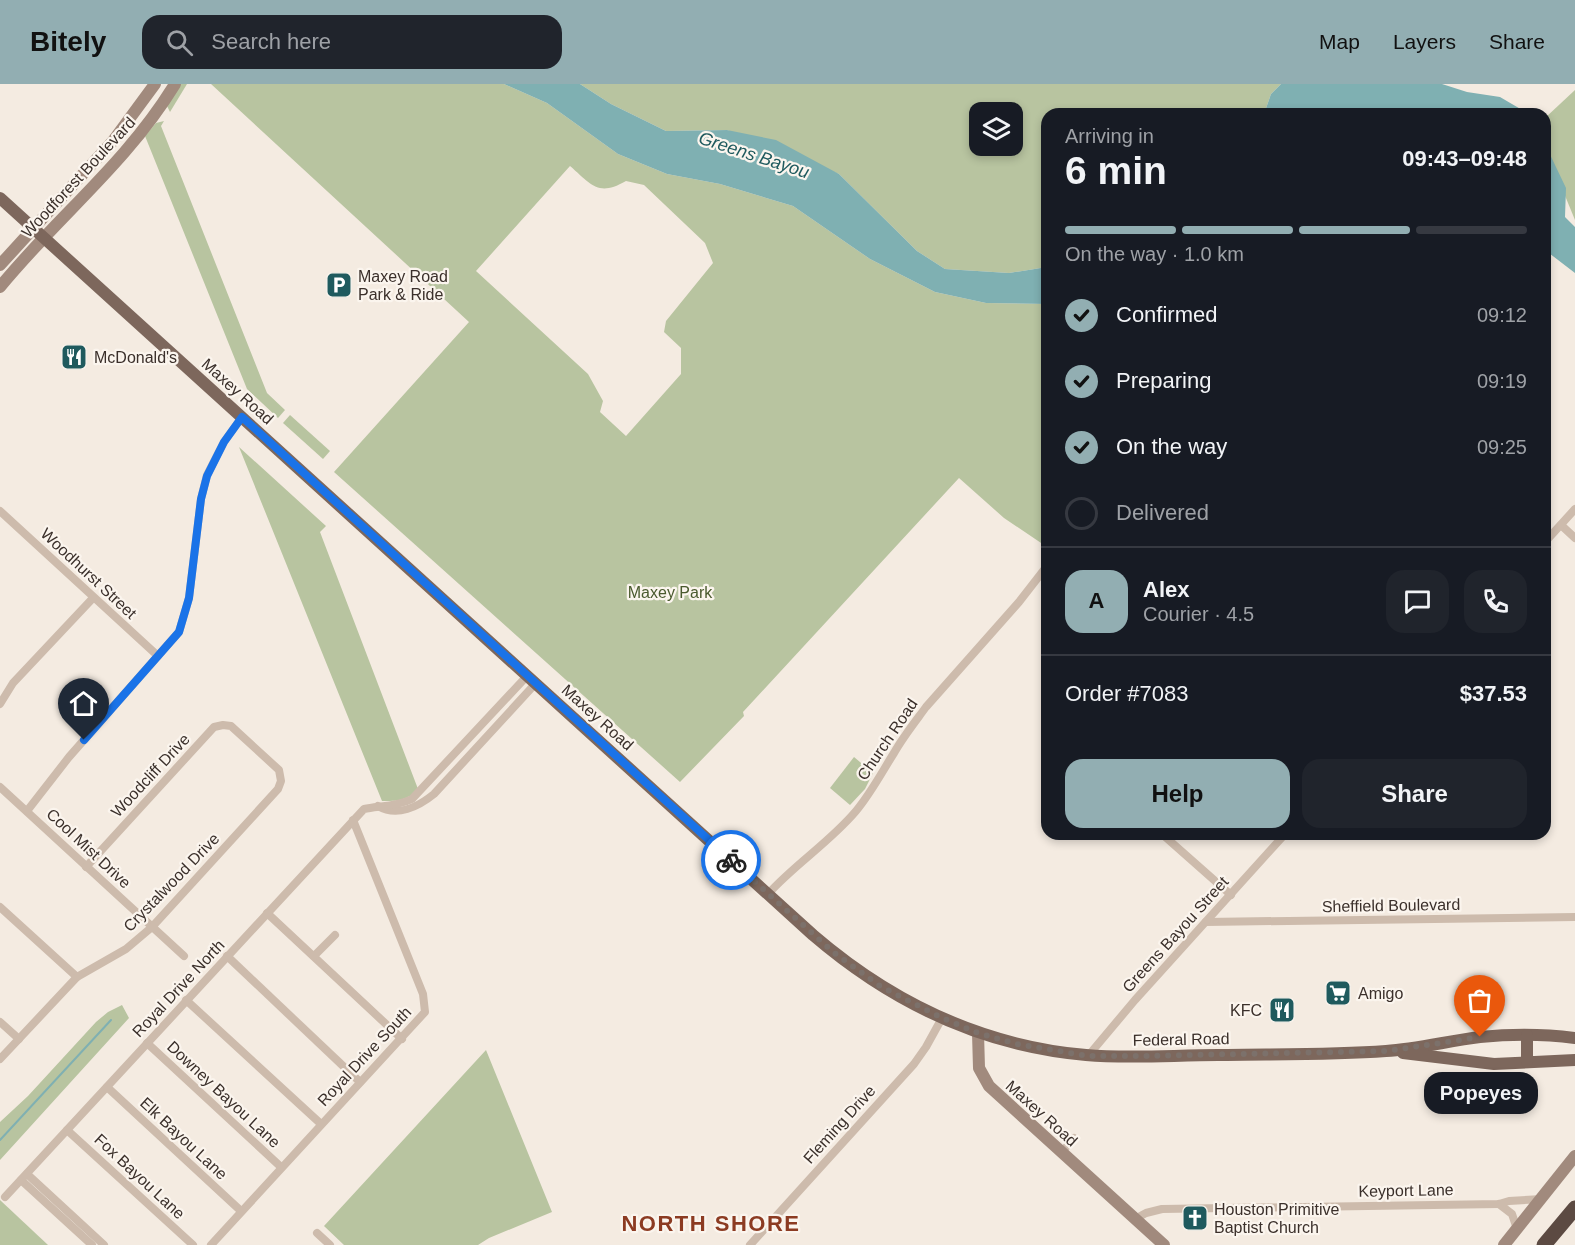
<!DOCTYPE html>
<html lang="en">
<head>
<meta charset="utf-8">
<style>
	:root { --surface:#171b24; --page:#20242c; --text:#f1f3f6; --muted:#9ea1a6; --line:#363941; --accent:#92aeb2 }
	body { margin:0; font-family:Helvetica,sans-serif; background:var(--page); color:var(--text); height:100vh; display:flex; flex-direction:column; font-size:22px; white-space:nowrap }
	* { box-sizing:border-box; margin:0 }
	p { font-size:20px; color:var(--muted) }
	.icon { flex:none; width:33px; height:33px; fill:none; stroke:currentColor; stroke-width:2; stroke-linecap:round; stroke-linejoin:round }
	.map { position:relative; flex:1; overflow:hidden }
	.details { position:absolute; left:1041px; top:24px; width:510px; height:732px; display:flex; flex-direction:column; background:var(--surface); border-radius:18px; box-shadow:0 3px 9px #0003 }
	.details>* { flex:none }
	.tools { position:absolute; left:969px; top:18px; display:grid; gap:12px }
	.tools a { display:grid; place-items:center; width:54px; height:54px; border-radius:12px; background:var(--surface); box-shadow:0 3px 9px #0003; font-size:30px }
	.pin { position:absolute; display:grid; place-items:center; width:51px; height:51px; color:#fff; margin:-62px -26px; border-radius:50% 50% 50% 0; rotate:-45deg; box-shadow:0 0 6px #0007 }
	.pin .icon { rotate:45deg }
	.courier { position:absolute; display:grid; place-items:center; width:60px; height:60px; margin:-30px; border:4px solid #1a73e8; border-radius:50%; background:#fff; color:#222; box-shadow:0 2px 8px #0007 }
	.bubble { position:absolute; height:42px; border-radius:18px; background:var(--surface); box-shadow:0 3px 9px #0003; font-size:20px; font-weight:600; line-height:42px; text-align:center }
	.head em { font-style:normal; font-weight:600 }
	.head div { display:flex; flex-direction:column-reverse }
	.head { display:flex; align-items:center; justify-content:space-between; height:102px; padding:0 24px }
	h1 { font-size:39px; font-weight:600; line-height:45px }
	.bar { display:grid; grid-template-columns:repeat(4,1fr); gap:9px 6px; align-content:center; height:72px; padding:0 24px }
	.bar i { height:8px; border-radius:4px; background:var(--line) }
	.bar .current { background:var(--accent) }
	.bar p { grid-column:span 4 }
	.line { display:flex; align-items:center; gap:15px; padding:0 24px; border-top:2px solid var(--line) }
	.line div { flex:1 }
	.round { display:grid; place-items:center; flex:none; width:63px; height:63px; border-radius:18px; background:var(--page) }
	ol { padding:0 24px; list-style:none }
	li { display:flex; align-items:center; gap:18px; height:66px }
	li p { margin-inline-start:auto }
	li .icon { padding:6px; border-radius:50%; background:var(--accent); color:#111; stroke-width:4 }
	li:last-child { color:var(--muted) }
	li i { width:33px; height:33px; border:3px solid var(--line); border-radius:50% }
	.cta { display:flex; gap:12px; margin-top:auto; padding:12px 24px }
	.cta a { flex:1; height:69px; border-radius:18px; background:var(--accent); color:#111; font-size:24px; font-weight:600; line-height:69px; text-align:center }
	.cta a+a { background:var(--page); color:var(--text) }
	header { display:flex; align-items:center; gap:36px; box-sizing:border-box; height:84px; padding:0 30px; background:var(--accent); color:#111 }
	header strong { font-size:28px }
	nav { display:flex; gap:33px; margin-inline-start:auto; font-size:21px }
	.search { width:420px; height:54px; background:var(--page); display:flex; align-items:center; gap:15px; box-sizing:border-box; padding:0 21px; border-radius:18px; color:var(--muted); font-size:22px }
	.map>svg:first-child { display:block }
	.green { fill:#b8c4a0; fill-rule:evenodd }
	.water { fill:#7fb0b2 }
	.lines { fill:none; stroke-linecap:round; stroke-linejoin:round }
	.stream { stroke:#7fb0b2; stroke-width:2 }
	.street { stroke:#cdbbac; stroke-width:8 }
	.secondary { stroke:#a18a7d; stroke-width:12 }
	.primary { stroke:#7d675c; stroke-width:12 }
	.highway { stroke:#5c4a42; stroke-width:15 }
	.done { stroke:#7c716b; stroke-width:6; stroke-dasharray:0 10.8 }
	.route { stroke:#1a73e8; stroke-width:8 }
	.labels { text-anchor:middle; stroke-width:4.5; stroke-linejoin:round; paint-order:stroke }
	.street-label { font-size:16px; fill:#3b302b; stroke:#fbf5ee }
	.poi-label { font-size:16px; fill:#3b302b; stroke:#fbf5ee; text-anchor:start }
	.park-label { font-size:16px; fill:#4a5a2e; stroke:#fbf5ee }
	.water-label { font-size:18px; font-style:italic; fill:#1f5a5e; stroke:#fbf5ee }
	.district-label { font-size:22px; font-weight:bold; letter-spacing:1.5px; fill:#8c3b22; stroke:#fbf5ee }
</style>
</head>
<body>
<header>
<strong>Bitely</strong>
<div class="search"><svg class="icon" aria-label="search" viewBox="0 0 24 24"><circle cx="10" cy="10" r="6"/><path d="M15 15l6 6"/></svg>Search here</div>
<nav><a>Map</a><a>Layers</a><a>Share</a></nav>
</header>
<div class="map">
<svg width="1575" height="1161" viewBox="0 0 1575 1161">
	<rect width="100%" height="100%" fill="#f4ebe1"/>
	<!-- green -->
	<g class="green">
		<polygon points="180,0 187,0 170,28 167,22"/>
		<path d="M211 0H504L547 19 618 70 667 90 720 100 793 122 870 175 935 208 986 219 1047 220V463L1004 434 959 394 743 628 744 632 680 698 334 388 469 238ZM570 82C592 101 598 113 626 97L644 101 705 159 713 179 666 237 664 248 681 264V290L626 352 600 328 603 317 588 290 476 187Z"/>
		<path d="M580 0H1281L1271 10 1264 30H1047V183L1009 189 945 185 917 167 839 90 727 46 666 47 611 20ZM980 28H1012V62H980Z"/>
		<polygon points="1575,6 1575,136 1545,63 1545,34"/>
		<polygon points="164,37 161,42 267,309 285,326 278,334 247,305 145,52 156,39"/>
		<polygon points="290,331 330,367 323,375 283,339"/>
		<path d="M239 363 326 442 320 448 418 705C407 717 397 717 382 717Z"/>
		<polygon points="854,673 873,689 865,705 850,721 830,704"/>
		<polygon points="122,921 129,934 0,1076 0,1038 28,1012 96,938 108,928"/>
		<polygon points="486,966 552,1128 489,1154 478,1161 344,1161 324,1142"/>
		<polygon points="0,1116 48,1161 0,1161"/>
	</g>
	<!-- water -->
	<g class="water">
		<polygon points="504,0 580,0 611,20 666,47 727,46 776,56 839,90 917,167 945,185 1009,189 1047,183 1047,220 986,219 935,208 870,175 793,122 720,100 667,90 618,70 547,19"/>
		<polygon points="1281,0 1442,0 1467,8 1500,13 1529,30 1264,30 1271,10"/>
		<polygon points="1545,60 1566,104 1565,133 1575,143 1575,189 1545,166"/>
	</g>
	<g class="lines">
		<!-- stream -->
		<polyline class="stream" points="0,1056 111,936"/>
		<!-- street -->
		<g class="street">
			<polyline points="0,427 158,572"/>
			<polyline points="1561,441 1575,454"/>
			<polyline points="1545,458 1575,425"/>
			<polyline points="0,620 13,599 93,514"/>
			<polyline points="0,703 184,872"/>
			<path d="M378 722C397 733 418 723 434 710L536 599"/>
			<polyline points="27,727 69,673 179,548 189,514 201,415 207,391 224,358 242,333"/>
			<polyline points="1162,750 1231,811"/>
			<path d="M768 810C795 780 830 758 856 727 871 709 882 688 894 669 903 653 915 638 926 623L1019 518 1047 482"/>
			<polyline points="0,823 77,893"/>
			<polyline points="267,829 402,955"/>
			<polyline points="1206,838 1575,833"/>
			<polyline points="227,872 360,998"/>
			<polyline points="314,872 335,851"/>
			<polyline points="186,916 321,1040"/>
			<polyline points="0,938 19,955"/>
			<polyline points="147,959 281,1083"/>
			<polyline points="1088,972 1135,916 1285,750"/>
			<polyline points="0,975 77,893 126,865 152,843 278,705 281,697 279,686 231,642 223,641 214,643 86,783"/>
			<polyline points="107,1003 241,1127"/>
			<polyline points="67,1046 193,1161"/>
			<polyline points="1061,1069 1074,1054"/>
			<polyline points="27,1090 104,1161"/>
			<polyline points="21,1096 92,1161"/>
			<path d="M5 1113 364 725C380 722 398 722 412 715L527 592"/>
			<polyline points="1499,1120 1512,1130 1517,1145"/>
			<polyline points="1135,1135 1146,1129 1162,1125 1499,1120 1509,1117 1542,1115"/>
			<polyline points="317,1149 330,1161"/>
			<polyline points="211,1161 425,928 423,910 353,736"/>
			<polyline points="750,1161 914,980 926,963 942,934"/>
		</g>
		<!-- secondary -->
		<g class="secondary">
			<polyline points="0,181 113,57 155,0"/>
			<path d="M0 203C58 132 126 80 175 0"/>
			<polyline points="978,949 979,984 989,1002 1164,1161"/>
			<polyline points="1504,1161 1575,1072"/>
		</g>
		<!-- primary -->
		<g class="primary">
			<path d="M0 114 813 851C891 918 983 962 1086 971 1130 975 1174 971 1218 971 1274 970 1330 971 1386 967 1417 965 1448 957 1480 953 1511 950 1544 950 1575 954"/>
			<polyline points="1403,969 1494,980 1575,976"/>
			<polyline points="1527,978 1527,951"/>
		</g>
		<!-- highway -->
		<polyline class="highway" points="1544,1161 1575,1124"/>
	</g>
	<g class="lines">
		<!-- done -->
		<polyline class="done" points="731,776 833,868 880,902 942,934 978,949 1017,960 1088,972 1142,972 1387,967 1480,953"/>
		<!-- route -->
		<polyline class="route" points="84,656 179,548 189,514 201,415 207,392 224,358 242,333 731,776"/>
	</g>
	<!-- icons -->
	<defs>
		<g id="parking-square" transform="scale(1.35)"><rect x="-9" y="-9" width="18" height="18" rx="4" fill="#1f5a5e" stroke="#fbf5ee"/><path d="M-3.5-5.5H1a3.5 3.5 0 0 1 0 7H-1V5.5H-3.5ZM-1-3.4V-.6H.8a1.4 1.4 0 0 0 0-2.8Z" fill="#fff"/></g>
		<g id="restaurant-square" transform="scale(1.35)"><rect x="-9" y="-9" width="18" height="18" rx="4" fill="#1f5a5e" stroke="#fbf5ee"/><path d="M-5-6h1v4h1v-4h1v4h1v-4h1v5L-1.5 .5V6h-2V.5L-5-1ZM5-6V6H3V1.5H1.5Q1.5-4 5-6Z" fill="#fff"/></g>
		<g id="supermarket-square" transform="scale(1.35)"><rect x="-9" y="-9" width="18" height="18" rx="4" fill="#1f5a5e" stroke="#fbf5ee"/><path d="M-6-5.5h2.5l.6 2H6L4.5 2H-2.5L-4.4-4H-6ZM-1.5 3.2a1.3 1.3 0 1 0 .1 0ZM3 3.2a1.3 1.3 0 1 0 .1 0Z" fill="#fff"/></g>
		<g id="church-square" transform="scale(1.35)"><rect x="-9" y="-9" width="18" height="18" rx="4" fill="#1f5a5e" stroke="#fbf5ee"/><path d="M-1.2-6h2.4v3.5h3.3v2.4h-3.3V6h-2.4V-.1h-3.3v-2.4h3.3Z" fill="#fff"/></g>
	</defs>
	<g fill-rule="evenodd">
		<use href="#parking-square" x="339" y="201"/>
		<use href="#restaurant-square" x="74" y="273"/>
		<use href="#supermarket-square" x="1338" y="909"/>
		<use href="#restaurant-square" x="1282" y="926"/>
		<use href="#church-square" x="1195" y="1134"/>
	</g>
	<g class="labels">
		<!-- street labels -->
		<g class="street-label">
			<text transform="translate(78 93) rotate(-47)" y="6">Woodforest Boulevard</text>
			<text transform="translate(238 307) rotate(42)" y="6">Maxey Road</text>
			<text transform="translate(89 489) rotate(43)" y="6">Woodhurst Street</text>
			<text transform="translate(598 633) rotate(42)" y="6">Maxey Road</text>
			<text transform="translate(887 655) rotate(-56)" y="6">Church Road</text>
			<text transform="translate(150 691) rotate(-47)" y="6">Woodcliff Drive</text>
			<text transform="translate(89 764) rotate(43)" y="6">Cool Mist Drive</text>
			<text transform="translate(171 798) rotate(-46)" y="6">Crystalwood Drive</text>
			<text transform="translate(1391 821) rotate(-1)" y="6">Sheffield Boulevard</text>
			<text transform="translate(1175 850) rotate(-48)" y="6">Greens Bayou Street</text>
			<text transform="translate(178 904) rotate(-47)" y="6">Royal Drive North</text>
			<text transform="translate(1181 955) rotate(-1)" y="6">Federal Road</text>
			<text transform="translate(364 972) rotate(-47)" y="6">Royal Drive South</text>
			<text transform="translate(224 1010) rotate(43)" y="6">Downey Bayou Lane</text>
			<text transform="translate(1042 1029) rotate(42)" y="6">Maxey Road</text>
			<text transform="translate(839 1040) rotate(-48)" y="6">Fleming Drive</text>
			<text transform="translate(184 1054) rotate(43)" y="6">Elk Bayou Lane</text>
			<text transform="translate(140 1092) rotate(43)" y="6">Fox Bayou Lane</text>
			<text transform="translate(1406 1106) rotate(-1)" y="6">Keyport Lane</text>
		</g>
		<!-- poi labels -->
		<g class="poi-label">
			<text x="358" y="198">Maxey Road<tspan x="358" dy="18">Park &amp; Ride</tspan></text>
			<text x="94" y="279">McDonald's</text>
			<text x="1358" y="915">Amigo</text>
			<text x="1262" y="932" text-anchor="end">KFC</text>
			<text x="1214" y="1131">Houston Primitive<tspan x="1214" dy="18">Baptist Church</tspan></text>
		</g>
		<!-- park labels -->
		<g class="park-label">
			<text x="670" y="514">Maxey Park</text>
		</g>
		<!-- water labels -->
		<g class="water-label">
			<text transform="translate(754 71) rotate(18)" y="6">Greens Bayou</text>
		</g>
		<!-- district labels -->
		<g class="district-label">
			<text x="711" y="1147">NORTH SHORE</text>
		</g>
	</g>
</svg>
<div class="tools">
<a><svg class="icon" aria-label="layers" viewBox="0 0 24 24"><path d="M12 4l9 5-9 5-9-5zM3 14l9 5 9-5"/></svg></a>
</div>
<div class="pin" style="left:1480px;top:953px;background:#ea580c"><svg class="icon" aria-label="bag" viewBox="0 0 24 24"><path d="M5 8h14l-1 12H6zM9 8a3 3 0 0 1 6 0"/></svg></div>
<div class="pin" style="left:84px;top:656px;background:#1f2937"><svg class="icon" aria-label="home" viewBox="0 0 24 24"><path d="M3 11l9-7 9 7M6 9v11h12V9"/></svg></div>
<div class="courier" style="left:731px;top:776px"><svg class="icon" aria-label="bike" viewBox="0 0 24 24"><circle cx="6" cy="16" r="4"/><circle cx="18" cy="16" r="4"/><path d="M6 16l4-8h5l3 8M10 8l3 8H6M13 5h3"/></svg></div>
<div class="bubble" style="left:1424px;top:988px;width:114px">Popeyes</div>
<section class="details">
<div class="head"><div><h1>6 min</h1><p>Arriving in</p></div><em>09:43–09:48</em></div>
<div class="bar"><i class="current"></i><i class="current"></i><i class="current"></i><i></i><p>On the way · 1.0 km</p></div>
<ol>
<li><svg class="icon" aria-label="check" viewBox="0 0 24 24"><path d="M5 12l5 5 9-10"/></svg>Confirmed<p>09:12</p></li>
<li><svg class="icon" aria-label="check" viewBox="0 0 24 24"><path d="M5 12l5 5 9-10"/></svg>Preparing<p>09:19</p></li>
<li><svg class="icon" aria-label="check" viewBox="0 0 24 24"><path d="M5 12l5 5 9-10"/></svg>On the way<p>09:25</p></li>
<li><i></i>Delivered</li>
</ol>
<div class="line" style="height:108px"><b class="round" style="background:var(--accent);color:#111">A</b><div><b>Alex</b><p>Courier · 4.5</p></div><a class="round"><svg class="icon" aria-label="chat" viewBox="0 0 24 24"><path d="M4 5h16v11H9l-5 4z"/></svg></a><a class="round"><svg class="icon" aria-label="phone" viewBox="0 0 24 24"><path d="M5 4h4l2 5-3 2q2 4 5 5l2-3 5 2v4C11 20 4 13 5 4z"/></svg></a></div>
<div class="line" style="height:78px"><div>Order #7083</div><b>$37.53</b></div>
<div class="cta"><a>Help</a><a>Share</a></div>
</section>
</div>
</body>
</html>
